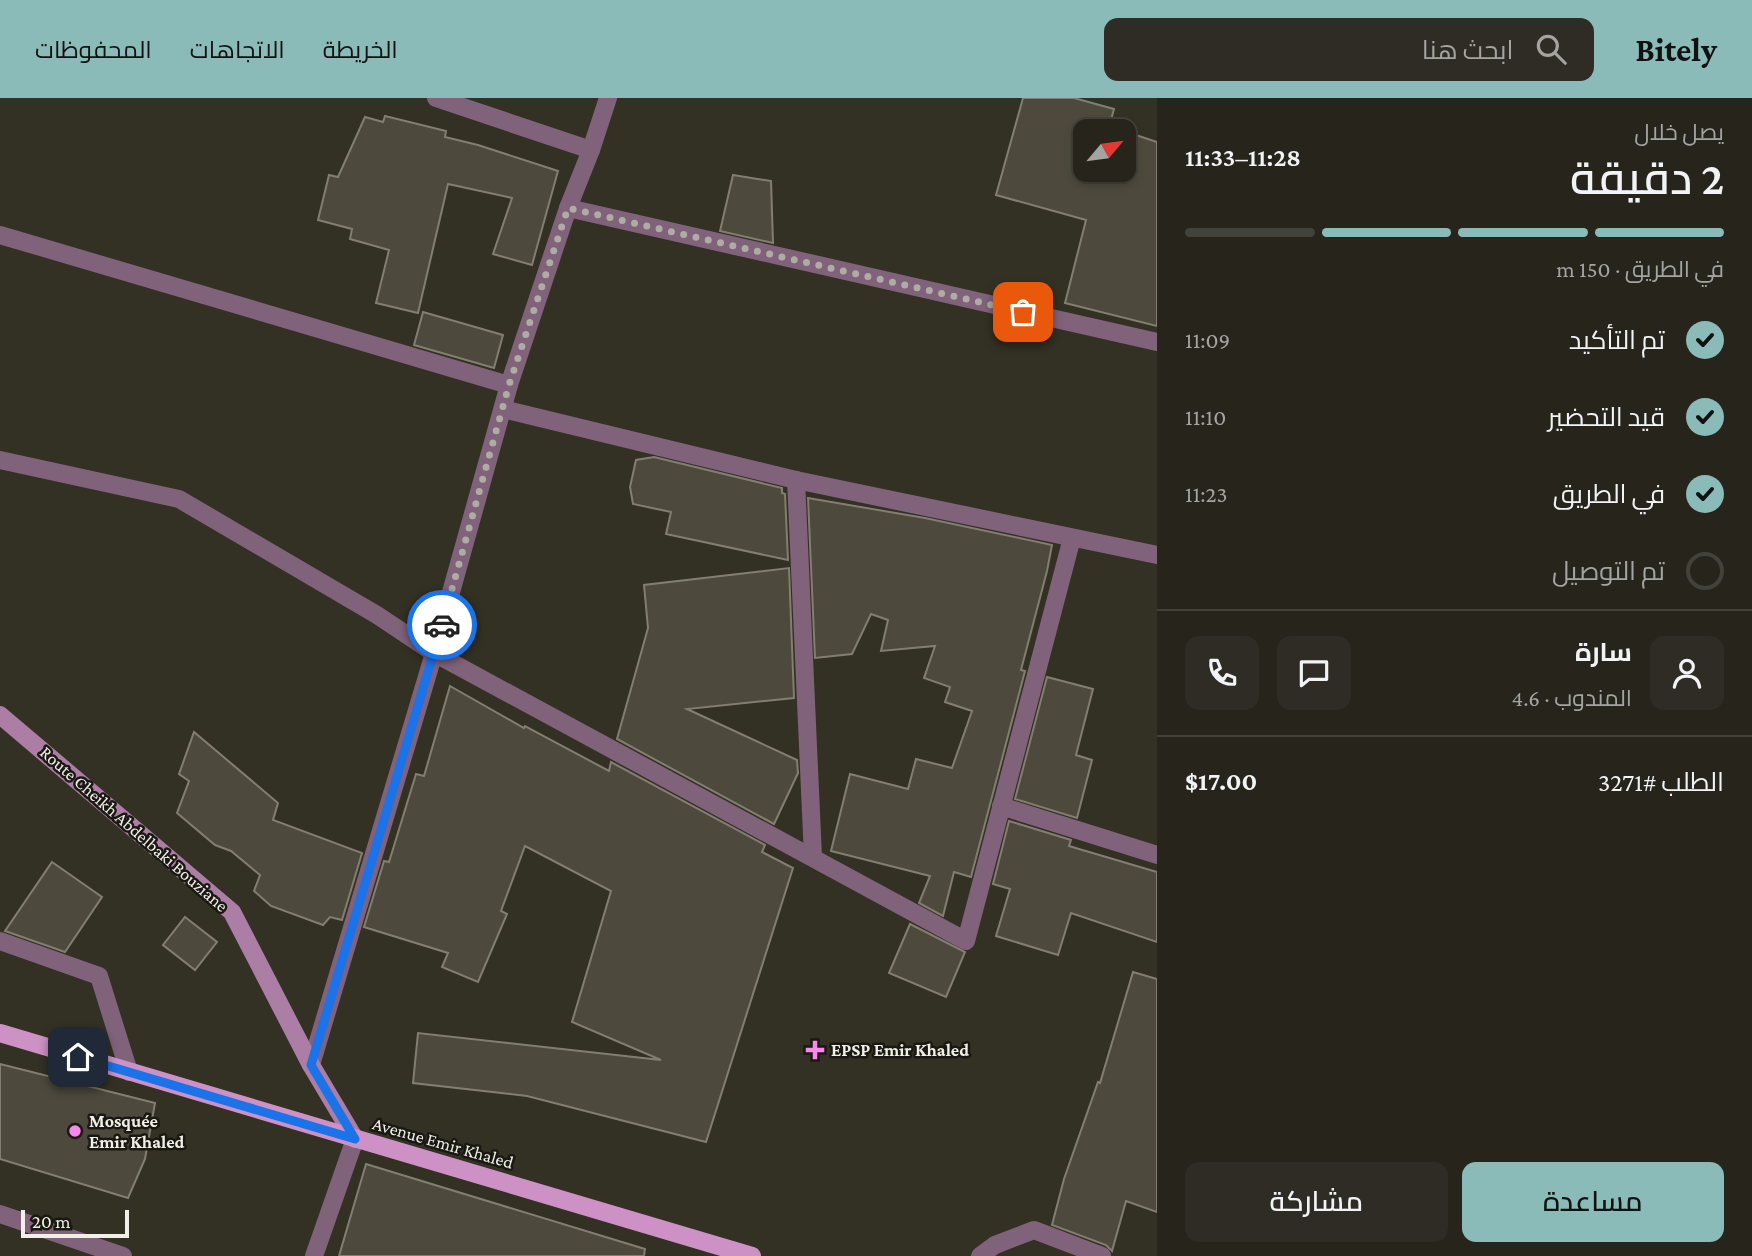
<!DOCTYPE html>
<html lang="ar">
<head>
<meta charset="utf-8">
<style>
	:root { --surface:#26241b; --page:#2e2c24; --text:#f1f3f6; --muted:#a4a4a3; --line:#42413a; --accent:#8bbbb9 }
	body { margin:0; font-family:"Crimson Pro",Cairo,serif; background:var(--page); color:var(--text); direction:rtl; height:100vh; display:flex; flex-direction:column; font-size:26px; white-space:nowrap }
	* { box-sizing:border-box; margin:0 }
	p { font-size:23px; color:var(--muted) }
	.icon { flex:none; width:38px; height:38px; fill:none; stroke:currentColor; stroke-width:2; stroke-linecap:round; stroke-linejoin:round }
	.map { position:relative; flex:1; overflow:hidden; direction:ltr }
	.side { display:flex; flex-direction:column; background:var(--surface); width:595px }
	.side>* { flex:none }
	.needle { width:46px; rotate:61deg }
	.fabs { position:absolute; left:1073px; top:21px; display:grid; gap:14px }
	.fabs a { display:grid; place-items:center; width:63px; height:63px; border-radius:14px; background:var(--surface); box-shadow:0 4px 10px #0003,0 0 0 2px var(--line); font-size:35px }
	.scale { position:absolute; left:21px; bottom:18px; width:108px; box-sizing:border-box; padding-left:7px; border:4px solid #f1efe7; border-top:0; font-size:19px; line-height:24px; white-space:nowrap; color:#f1efe7; -webkit-text-stroke:5px #1a1813; paint-order:stroke }
	.pin { position:absolute; display:grid; place-items:center; width:60px; height:60px; color:#fff; margin:-30px; border-radius:14px; box-shadow:0 4px 10px #0006 }
	.courier { position:absolute; display:grid; place-items:center; width:70px; height:70px; margin:-35px; border:5px solid #1a73e8; border-radius:50%; background:#fff; color:#222; box-shadow:0 2px 9px #0007 }
	.head em { font-style:normal; font-weight:600 }
	.head div { display:flex; flex-direction:column-reverse }
	.head { display:flex; align-items:center; justify-content:space-between; height:119px; padding:0 28px }
	h1 { font-size:46px; font-weight:600; line-height:52px }
	.bar { display:grid; grid-template-columns:repeat(4,1fr); gap:10px 7px; align-content:center; height:84px; padding:0 28px }
	.bar i { height:9px; border-radius:5px; background:var(--line) }
	.bar .current { background:var(--accent) }
	.bar p { grid-column:span 4 }
	.line { display:flex; align-items:center; gap:18px; padding:0 28px; border-top:2px solid var(--line) }
	.line div { flex:1 }
	.round { display:grid; place-items:center; flex:none; width:74px; height:74px; border-radius:14px; background:var(--page) }
	ol { padding:0 28px; list-style:none }
	li { display:flex; align-items:center; gap:21px; height:77px }
	li p { margin-inline-start:auto }
	li .icon { padding:7px; border-radius:50%; background:var(--accent); color:#111; stroke-width:4 }
	li:last-child { color:var(--muted) }
	li i { width:38px; height:38px; border:4px solid var(--line); border-radius:50% }
	.action { display:flex; gap:14px; margin-top:auto; padding:14px 28px }
	.action a { flex:1; height:80px; border-radius:14px; background:var(--accent); color:#111; font-size:28px; font-weight:600; line-height:80px; text-align:center }
	.action a+a { background:var(--page); color:var(--text) }
	header { display:flex; align-items:center; gap:42px; box-sizing:border-box; height:98px; padding:0 35px; background:var(--accent); color:#111 }
	header strong { font-size:33px }
	nav { display:flex; gap:38px; margin-inline-start:auto; font-size:24px }
	.search { width:490px; height:63px; background:var(--page); display:flex; align-items:center; gap:18px; box-sizing:border-box; padding:0 24px; border-radius:14px; color:var(--muted); font-size:26px }
	main { display:flex; flex:1; min-height:0 }
	.map>svg:first-child { display:block }
	.building { fill:#4d4a3d; stroke:#827f71; stroke-width:2 }
	.lines { fill:none; stroke-linecap:round; stroke-linejoin:round }
	.lane { stroke:#80627b; stroke-width:18 }
	.street { stroke:#80627b; stroke-width:18 }
	.secondary { stroke:#ac7da5; stroke-width:18 }
	.primary { stroke:#ce91c5; stroke-width:18 }
	.done { stroke:#aeaca3; stroke-width:7; stroke-dasharray:0 12.6 }
	.route { stroke:#1a73e8; stroke-width:9 }
	.poi-dot { fill:#f888ea; stroke:#1a1813; stroke-width:2.5 }
	.labels { text-anchor:middle; stroke-width:5; stroke-linejoin:round; paint-order:stroke }
	.street-label { font-size:18px; fill:#f1efe7; stroke:#1a1813 }
	.poi-label { font-size:18px; font-weight:bold; fill:#f1efe7; stroke:#1a1813; text-anchor:start }
</style>
</head>
<body>
<header>
<strong>Bitely</strong>
<div class="search"><svg class="icon" aria-label="search" viewBox="0 0 24 24"><circle cx="10" cy="10" r="6"/><path d="M15 15l6 6"/></svg>ابحث هنا</div>
<nav><a>الخريطة</a><a>الاتجاهات</a><a>المحفوظات</a></nav>
</header>
<main>
<section class="side">
<div class="head"><div><h1>2 دقيقة</h1><p>يصل خلال</p></div><em>11:28–11:33</em></div>
<div class="bar"><i class="current"></i><i class="current"></i><i class="current"></i><i></i><p>في الطريق · 150 m</p></div>
<ol>
<li><svg class="icon" aria-label="check" viewBox="0 0 24 24"><path d="M5 12l5 5 9-10"/></svg>تم التأكيد<p>11:09</p></li>
<li><svg class="icon" aria-label="check" viewBox="0 0 24 24"><path d="M5 12l5 5 9-10"/></svg>قيد التحضير<p>11:10</p></li>
<li><svg class="icon" aria-label="check" viewBox="0 0 24 24"><path d="M5 12l5 5 9-10"/></svg>في الطريق<p>11:23</p></li>
<li><i></i>تم التوصيل</li>
</ol>
<div class="line" style="height:126px"><a class="round"><svg class="icon" aria-label="person" viewBox="0 0 24 24"><circle cx="12" cy="8" r="4"/><path d="M4 21q1-7 8-7t8 7"/></svg></a><div><b>سارة</b><p>المندوب · 4.6</p></div><a class="round"><svg class="icon" aria-label="chat" viewBox="0 0 24 24"><path d="M4 5h16v11H9l-5 4z"/></svg></a><a class="round"><svg class="icon" aria-label="phone" viewBox="0 0 24 24"><path d="M5 4h4l2 5-3 2q2 4 5 5l2-3 5 2v4C11 20 4 13 5 4z"/></svg></a></div>
<div class="line" style="height:91px"><div>الطلب #3271</div><b>$17.00</b></div>
<div class="action"><a>مساعدة</a><a>مشاركة</a></div>
</section>
<div class="map">
<svg width="1157" height="1158" viewBox="0 0 1157 1158">
	<rect width="100%" height="100%" fill="#333024"/>
	<!-- building -->
	<g class="building">
		<polygon points="1023,0 1074,0 1114,11 1109,29 1123,33 1085,33 1085,72 1124,72 1124,33 1157,44 1157,228 1065,205 1086,122 996,97"/>
		<polygon points="385,18 446,33 445,39 478,47 558,73 532,167 493,156 512,100 448,86 418,215 376,205 389,152 350,141 352,131 318,122 329,77 338,79 365,19 383,24"/>
		<polygon points="733,77 771,83 773,145 720,133"/>
		<polygon points="423,214 503,237 494,270 414,247"/>
		<polygon points="654,359 782,390 782,395 785,396 788,462 666,436 671,414 633,406 630,389 636,362"/>
		<polygon points="808,400 925,420 1052,447 1047,473 1021,572 1025,573 971,779 954,774 943,818 919,805 930,778 831,753 850,676 908,691 916,661 952,670 972,613 945,604 950,589 924,580 935,548 881,553 888,522 871,516 852,556 815,560"/>
		<polygon points="789,470 794,600 687,611 797,662 798,675 774,726 617,641 648,530 644,487"/>
		<polygon points="1047,579 1093,591 1076,657 1092,662 1077,720 1015,701"/>
		<polygon points="450,588 524,630 525,628 609,673 611,664 765,747 762,754 793,770 706,1044 527,998 413,985 418,935 661,962 572,924 611,793 525,748 501,813 507,816 478,884 442,869 448,855 364,829 384,763 389,764 416,676 424,678"/>
		<polygon points="194,634 278,705 273,722 362,755 342,822 330,819 323,827 271,808 254,793 260,777 231,753 215,747 177,715 189,683 179,676"/>
		<polygon points="1009,723 1071,742 1069,748 1157,774 1157,844 1071,815 1058,857 996,838 1010,791 993,786"/>
		<polygon points="52,764 102,799 65,854 5,833"/>
		<polygon points="185,819 217,844 195,872 163,847"/>
		<polygon points="910,826 965,854 946,899 889,875"/>
		<polygon points="1133,874 1157,881 1157,1114 1126,1103 1112,1153 1106,1147 1052,1127 1064,1081 1098,984 1100,985"/>
		<polygon points="0,966 155,1005 145,1061 128,1100 0,1061"/>
		<polygon points="366,1066 645,1151 644,1158 339,1158"/>
	</g>
	<g class="lines">
		<!-- lane -->
		<g class="lane">
			<polyline points="0,843 99,878 129,974"/>
			<polyline points="980,1158 995,1147 1034,1132 1102,1158"/>
		</g>
		<!-- street -->
		<g class="street">
			<polyline points="436,0 591,52"/>
			<polyline points="568,110 1157,244"/>
			<polyline points="0,137 509,287"/>
			<polyline points="503,311 796,382 1157,457"/>
			<polyline points="0,362 179,401 377,517 434,555 966,843 1072,440"/>
			<polyline points="796,382 813,759"/>
			<polyline points="1001,708 1157,757"/>
			<polyline points="311,967 434,555 509,287 568,110 591,52 608,0"/>
			<polyline points="0,1116 123,1158"/>
			<polyline points="314,1158 355,1041"/>
		</g>
		<!-- secondary -->
		<polyline class="secondary" points="0,617 232,814 311,967 355,1041"/>
		<!-- primary -->
		<polyline class="primary" points="0,935 752,1158"/>
	</g>
	<g class="lines">
		<!-- done -->
		<polyline class="done" points="442,527 509,287 568,110 1023,214"/>
		<!-- route -->
		<polyline class="route" points="78,959 355,1041 311,967 442,527"/>
	</g>
	<!-- markers -->
	<g class="poi-dot">
		<path d="M811.5 941.5h7v7h7v7h-7v7h-7v-7h-7v-7h7z"/>
		<circle cx="75" cy="1033" r="7"/>
	</g>
	<g class="labels">
		<!-- street labels -->
		<g class="street-label">
			<text transform="translate(134 731) rotate(41)" y="6">Route Cheikh Abdelbaki Bouziane</text>
			<text transform="translate(443 1045) rotate(16)" y="6">Avenue Emir Khaled</text>
		</g>
		<!-- poi labels -->
		<g class="poi-label">
			<text x="831" y="958">EPSP Emir Khaled</text>
			<text x="89" y="1029">Mosquée<tspan x="89" dy="21">Emir Khaled</tspan></text>
		</g>
	</g>
</svg>
<div class="fabs">
<a><svg class="needle" viewBox="-14 -14 28 28"><path d="M0-13l5 13h-10z" fill="#e53935"/><path d="M0 13l5-13h-10z" fill="#a4a4a3"/></svg></a>
</div>
<div class="scale">20 m</div>
<div class="pin" style="left:1023px;top:214px;background:#ea580c"><svg class="icon" aria-label="bag" viewBox="0 0 24 24"><path d="M5 8h14l-1 12H6zM9 8a3 3 0 0 1 6 0"/></svg></div>
<div class="pin" style="left:78px;top:959px;background:#1f2937"><svg class="icon" aria-label="home" viewBox="0 0 24 24"><path d="M3 11l9-7 9 7M6 9v11h12V9"/></svg></div>
<div class="courier" style="left:442px;top:527px"><svg class="icon" aria-label="car" viewBox="0 0 24 24"><path d="M5 17H2v-5l4-1 3-4h7l3 4 3 1v5h-3M9 17h6M6 11h13"/><circle cx="7" cy="17" r="2"/><circle cx="17" cy="17" r="2"/></svg></div>
</div>
</main>
</body>
</html>
